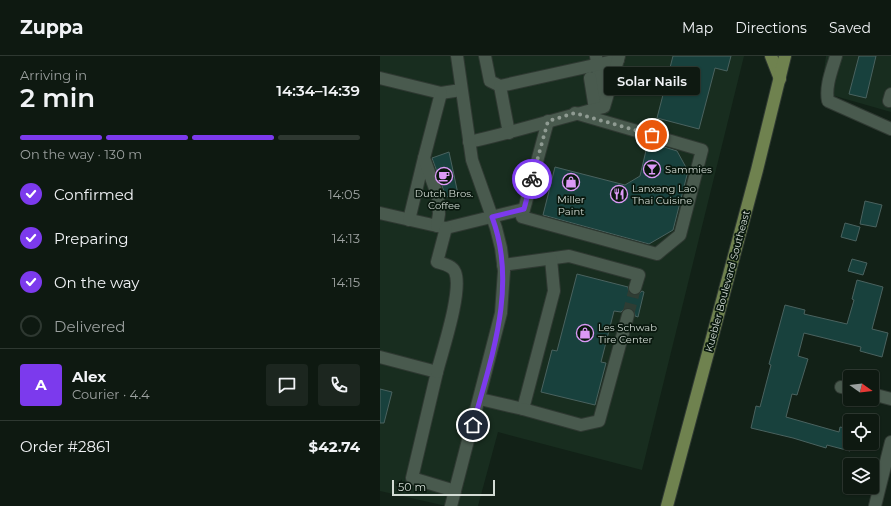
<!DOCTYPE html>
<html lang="en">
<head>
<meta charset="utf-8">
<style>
	:root { --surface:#0e1911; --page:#1c261f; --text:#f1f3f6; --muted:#9ba09f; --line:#2e3831; --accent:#7c3aed }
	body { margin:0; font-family:Montserrat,sans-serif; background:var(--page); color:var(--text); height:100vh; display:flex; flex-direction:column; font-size:15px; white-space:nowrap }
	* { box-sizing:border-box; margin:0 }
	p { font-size:13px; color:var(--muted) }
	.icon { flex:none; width:22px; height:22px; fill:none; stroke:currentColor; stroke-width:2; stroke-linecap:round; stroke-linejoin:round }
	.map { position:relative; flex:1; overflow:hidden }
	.sheet { display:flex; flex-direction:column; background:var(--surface); width:380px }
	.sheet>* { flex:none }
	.needle { width:26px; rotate:104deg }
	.fabs { position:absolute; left:463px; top:314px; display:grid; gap:8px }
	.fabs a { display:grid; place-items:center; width:36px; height:36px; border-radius:4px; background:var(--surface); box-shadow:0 1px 3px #0004,0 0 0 1px var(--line); font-size:20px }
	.scale { position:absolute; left:12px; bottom:10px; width:103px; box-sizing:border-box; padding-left:4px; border:2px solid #d3dcd5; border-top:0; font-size:11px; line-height:14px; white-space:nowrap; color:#d3dcd5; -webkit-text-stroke:3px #09180e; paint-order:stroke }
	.pin { position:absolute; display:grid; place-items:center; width:34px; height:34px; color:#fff; margin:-17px; border:2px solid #fff; border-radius:50%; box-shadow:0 1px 4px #0007 }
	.courier { position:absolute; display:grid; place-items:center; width:40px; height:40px; margin:-20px; border:3px solid #7c3aed; border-radius:50%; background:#fff; color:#222; box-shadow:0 1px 5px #0007 }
	.bubble { position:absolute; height:28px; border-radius:4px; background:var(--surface); box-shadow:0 1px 3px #0004,0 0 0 1px var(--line); font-size:13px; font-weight:600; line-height:28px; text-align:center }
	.headline em { font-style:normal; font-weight:600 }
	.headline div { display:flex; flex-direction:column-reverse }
	.headline { display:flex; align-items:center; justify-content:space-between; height:68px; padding:0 20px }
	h1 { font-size:26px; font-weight:600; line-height:30px }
	.bar { display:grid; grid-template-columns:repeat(4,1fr); gap:6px 4px; align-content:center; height:48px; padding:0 20px }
	.bar i { height:5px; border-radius:3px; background:var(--line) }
	.bar .current { background:var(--accent) }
	.bar p { grid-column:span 4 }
	.line { display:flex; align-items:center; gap:10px; padding:0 20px; border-top:1px solid var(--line) }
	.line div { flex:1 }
	.round { display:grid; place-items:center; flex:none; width:42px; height:42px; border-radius:4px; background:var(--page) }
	ol { padding:0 20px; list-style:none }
	li { display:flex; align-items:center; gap:12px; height:44px }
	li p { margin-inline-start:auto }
	li .icon { padding:4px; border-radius:50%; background:var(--accent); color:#fff; stroke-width:4 }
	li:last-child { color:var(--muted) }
	li i { width:22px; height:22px; border:2px solid var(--line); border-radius:50% }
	header { display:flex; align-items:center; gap:24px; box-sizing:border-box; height:56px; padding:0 20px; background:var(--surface); border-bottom:1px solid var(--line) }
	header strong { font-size:19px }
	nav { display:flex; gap:22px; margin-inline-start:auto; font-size:14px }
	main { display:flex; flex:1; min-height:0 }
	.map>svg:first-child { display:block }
	.built { fill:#182d1f }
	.building { fill:#18413d; stroke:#4a625f }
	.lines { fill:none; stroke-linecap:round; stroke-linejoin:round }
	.minor-tunnel { stroke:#2f3d34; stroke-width:12; stroke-dasharray:12 6; stroke-linecap:butt }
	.minor-casing { stroke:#2f3932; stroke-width:14 }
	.major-casing { stroke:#2f3932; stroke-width:14 }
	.minor { stroke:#495a4e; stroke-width:12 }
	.major { stroke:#6f824f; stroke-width:12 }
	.done { stroke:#8f9b92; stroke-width:4; stroke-dasharray:0 7.2 }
	.route { stroke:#7c3aed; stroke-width:5 }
	.labels { text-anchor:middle; stroke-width:3.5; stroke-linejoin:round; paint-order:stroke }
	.poi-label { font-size:10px; fill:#d3dcd5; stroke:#09180e; text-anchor:start }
	.street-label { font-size:10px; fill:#d3dcd5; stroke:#09180e }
</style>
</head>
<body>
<header>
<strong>Zuppa</strong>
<nav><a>Map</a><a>Directions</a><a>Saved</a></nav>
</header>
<main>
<section class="sheet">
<div class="headline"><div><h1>2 min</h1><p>Arriving in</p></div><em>14:34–14:39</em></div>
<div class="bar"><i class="current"></i><i class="current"></i><i class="current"></i><i></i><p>On the way · 130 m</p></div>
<ol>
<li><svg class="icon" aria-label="check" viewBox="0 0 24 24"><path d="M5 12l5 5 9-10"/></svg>Confirmed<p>14:05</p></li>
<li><svg class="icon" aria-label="check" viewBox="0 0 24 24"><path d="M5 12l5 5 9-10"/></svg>Preparing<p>14:13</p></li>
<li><svg class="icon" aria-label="check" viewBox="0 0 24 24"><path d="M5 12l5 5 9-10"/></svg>On the way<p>14:15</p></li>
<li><i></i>Delivered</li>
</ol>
<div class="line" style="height:72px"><b class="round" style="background:var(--accent);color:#fff">A</b><div><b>Alex</b><p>Courier · 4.4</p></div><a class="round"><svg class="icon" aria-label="chat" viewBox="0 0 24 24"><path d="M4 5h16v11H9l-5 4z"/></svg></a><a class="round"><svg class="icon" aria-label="phone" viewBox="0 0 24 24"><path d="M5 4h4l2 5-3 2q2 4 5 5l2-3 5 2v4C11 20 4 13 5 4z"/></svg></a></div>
<div class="line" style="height:52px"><div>Order #2861</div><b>$42.74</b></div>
</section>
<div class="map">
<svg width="511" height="450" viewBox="0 0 511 450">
	<rect width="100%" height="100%" fill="#122117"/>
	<!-- built -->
	<g class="built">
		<polygon points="0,0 364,0 262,414 118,376 98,450 66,450 0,435"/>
		<polygon points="446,0 511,0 511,56 441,36"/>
	</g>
	<!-- building -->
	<g class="building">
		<polygon points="293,0 351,0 347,15 335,12 319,73 277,62"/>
		<polygon points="479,0 496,0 486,42 469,38"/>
		<polygon points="268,86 297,95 308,115 293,174 269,188 163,159 175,111 245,129 260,120"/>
		<polygon points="69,96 78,138 66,141 52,102"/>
		<polygon points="485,145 502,149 496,171 480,168"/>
		<polygon points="465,167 480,171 476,185 461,181"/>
		<polygon points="472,203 487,207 483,219 468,215"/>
		<polygon points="197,218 248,231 249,237 253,239 257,239 262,235 264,236 258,261 255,260 254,254 250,252 246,252 241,256 234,255 221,306 226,307 215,349 161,336 172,294 177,295"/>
		<polygon points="477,224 503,231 492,273 508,277 502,301 480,295 481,291 424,277 418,300 428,303 417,339 412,338 406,361 459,376 460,371 470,373 470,395 447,389 446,392 413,382 371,372 376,350 380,351 391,309 389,308 405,249 425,254 424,258 467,268 474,244 472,243"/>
		<polygon points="0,333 12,336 4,367 0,367"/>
	</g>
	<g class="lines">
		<!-- minor-tunnel -->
		<polyline class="minor-tunnel" points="248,259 255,232"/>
		<!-- minor casing -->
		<g class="minor-casing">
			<g id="minor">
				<polyline points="105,0 110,25 120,30"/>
				<polyline points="216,0 223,49"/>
				<path d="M456 0C452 14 445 30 448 45L511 73"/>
				<polyline points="0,22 61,37 81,34"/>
				<polyline points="210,22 215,53"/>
				<polyline points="509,45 511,38"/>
				<polyline points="168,65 142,161 277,198 300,179 322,94 195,57"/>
				<polyline points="129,77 120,30 238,4"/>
				<path d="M89 86C135 76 178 62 224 51L239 0"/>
				<polyline points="0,157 66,172 144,153"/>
				<polyline points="29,164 44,102"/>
				<polyline points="57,170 59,158 58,141 44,102 61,37"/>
				<polyline points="123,209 189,200 259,219 255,232"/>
				<polyline points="0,301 57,316 32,422 75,435"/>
				<path d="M57 316C62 296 83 234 75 216 72 209 63 208 57 206L66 172"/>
				<polyline points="461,331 470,333"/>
				<polyline points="492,338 511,343"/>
				<polyline points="100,343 143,353 174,235 171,203"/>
				<polyline points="143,353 201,369 219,365 248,259"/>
				<polyline points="71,450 121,257 124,215 121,192 116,172 92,104 77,0"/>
				<polyline points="495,450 511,386"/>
			</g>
		</g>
		<!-- major casing -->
		<g class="major-casing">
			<g id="major">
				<polyline points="391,0 400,23"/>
				<polyline points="287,450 377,114 405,0"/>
			</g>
		</g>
		<!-- minor -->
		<use href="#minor" class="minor"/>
		<!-- major -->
		<use href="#major" class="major"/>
	</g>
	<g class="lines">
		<!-- done -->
		<polyline class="done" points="152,123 168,65 195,57 272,79"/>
		<!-- route -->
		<path class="route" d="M93 369C111 302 138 230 112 161L144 153 152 123"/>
	</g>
	<!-- icons -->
	<defs>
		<g id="bar-ring" transform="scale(0.9)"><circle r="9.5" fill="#09180e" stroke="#db99f6" stroke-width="1.5"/><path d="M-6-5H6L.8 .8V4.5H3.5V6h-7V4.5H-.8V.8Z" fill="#db99f6"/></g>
		<g id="cafe-ring" transform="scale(0.9)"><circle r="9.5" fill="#09180e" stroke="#db99f6" stroke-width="1.5"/><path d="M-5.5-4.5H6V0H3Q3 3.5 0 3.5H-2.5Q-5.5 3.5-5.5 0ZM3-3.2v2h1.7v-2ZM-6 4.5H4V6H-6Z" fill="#db99f6"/></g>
		<g id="shop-ring" transform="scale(0.9)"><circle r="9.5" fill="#09180e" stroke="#db99f6" stroke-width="1.5"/><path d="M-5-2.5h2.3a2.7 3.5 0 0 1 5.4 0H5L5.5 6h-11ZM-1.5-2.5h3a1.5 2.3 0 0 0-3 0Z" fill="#db99f6"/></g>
		<g id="restaurant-ring" transform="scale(0.9)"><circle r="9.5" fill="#09180e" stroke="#db99f6" stroke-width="1.5"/><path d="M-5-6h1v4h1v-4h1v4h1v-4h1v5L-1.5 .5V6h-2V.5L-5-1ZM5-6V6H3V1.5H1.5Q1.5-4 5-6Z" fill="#db99f6"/></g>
	</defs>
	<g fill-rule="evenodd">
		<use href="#bar-ring" x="272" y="113"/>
		<use href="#cafe-ring" x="64" y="120"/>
		<use href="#shop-ring" x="191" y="126"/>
		<use href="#restaurant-ring" x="239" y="138"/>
		<use href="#shop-ring" x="205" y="277"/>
	</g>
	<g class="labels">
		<!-- poi labels -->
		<g class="poi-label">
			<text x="285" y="117">Sammies</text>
			<text x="252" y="136">Lanxang Lao<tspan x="252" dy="12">Thai Cuisine</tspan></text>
			<text x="64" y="141" text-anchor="middle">Dutch Bros.<tspan x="64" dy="12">Coffee</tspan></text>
			<text x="191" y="147" text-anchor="middle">Miller<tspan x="191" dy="12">Paint</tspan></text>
			<text x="218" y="275">Les Schwab<tspan x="218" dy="12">Tire Center</tspan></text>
		</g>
		<!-- street labels -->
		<g class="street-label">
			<text transform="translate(347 225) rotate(-75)" y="4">Kuebler Boulevard Southeast</text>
		</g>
	</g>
</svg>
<div class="fabs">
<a><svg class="needle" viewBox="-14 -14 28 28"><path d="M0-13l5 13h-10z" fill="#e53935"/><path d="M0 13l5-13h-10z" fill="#9ba09f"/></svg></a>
<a><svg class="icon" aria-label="locate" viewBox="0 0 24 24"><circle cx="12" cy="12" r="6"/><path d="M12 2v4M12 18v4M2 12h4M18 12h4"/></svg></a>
<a><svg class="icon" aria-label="layers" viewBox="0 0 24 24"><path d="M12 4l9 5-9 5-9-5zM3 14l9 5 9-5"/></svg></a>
</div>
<div class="scale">50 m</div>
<div class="pin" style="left:272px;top:79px;background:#ea580c"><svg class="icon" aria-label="bag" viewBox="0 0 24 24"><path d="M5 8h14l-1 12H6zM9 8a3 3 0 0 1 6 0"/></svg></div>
<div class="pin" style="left:93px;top:369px;background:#1f2937"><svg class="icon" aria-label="home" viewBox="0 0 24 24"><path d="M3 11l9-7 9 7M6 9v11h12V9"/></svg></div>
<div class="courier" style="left:152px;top:123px"><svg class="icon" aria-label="bike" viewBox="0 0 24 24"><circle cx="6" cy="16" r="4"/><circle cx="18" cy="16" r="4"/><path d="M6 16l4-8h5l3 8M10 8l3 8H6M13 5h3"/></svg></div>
<div class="bubble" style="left:224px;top:11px;width:96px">Solar Nails</div>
</div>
</main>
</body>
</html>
